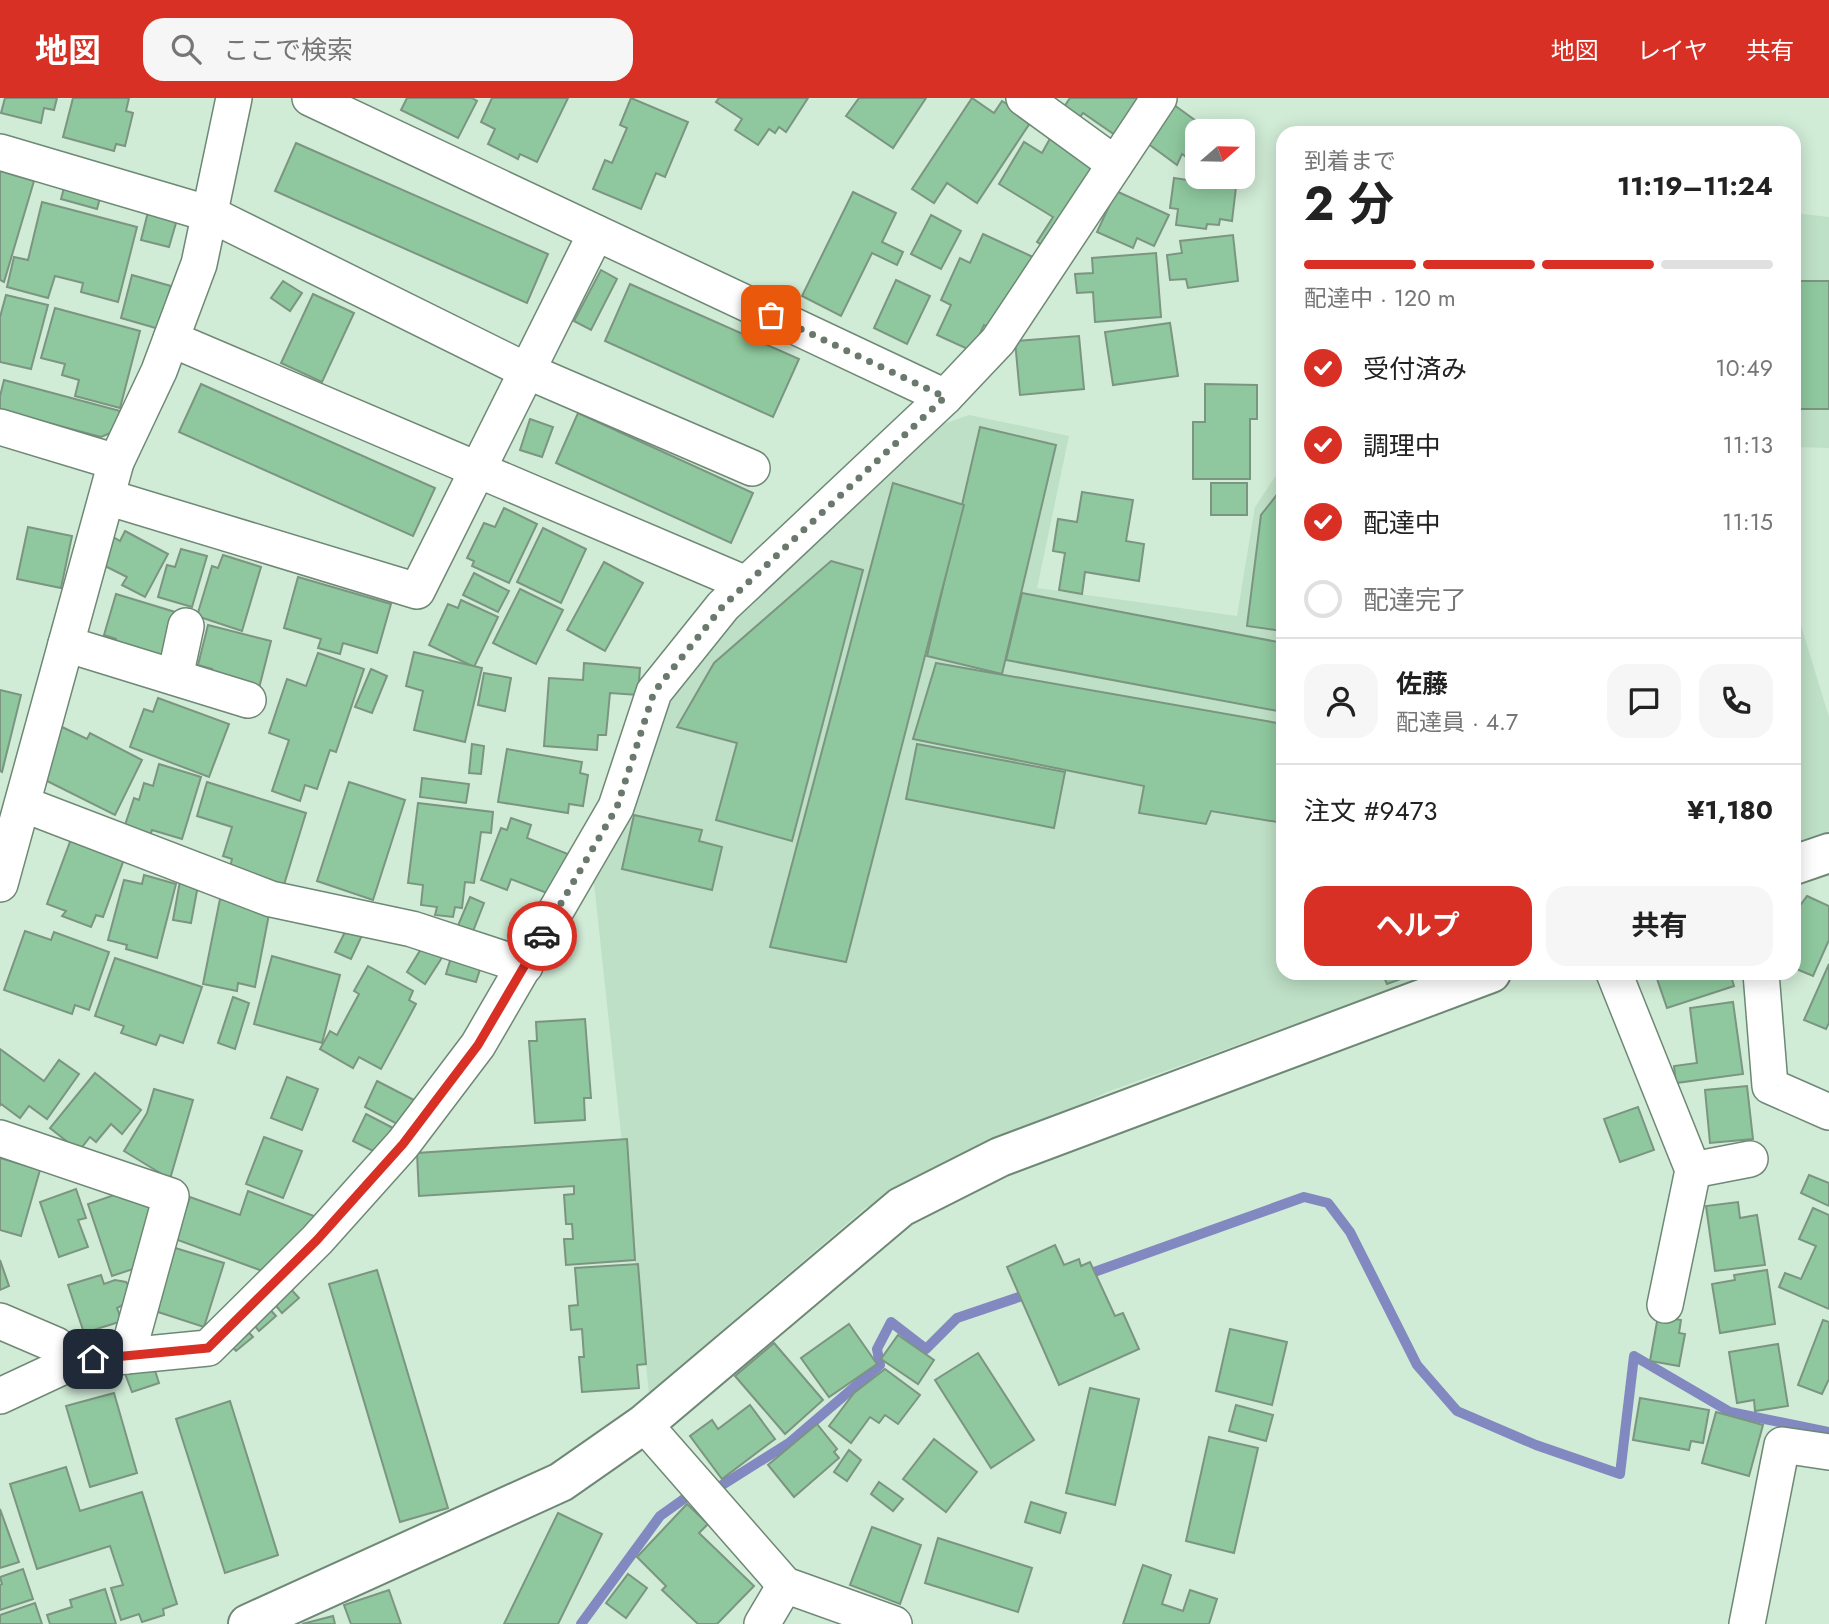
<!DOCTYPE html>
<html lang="ja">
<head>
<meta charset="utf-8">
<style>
	:root { --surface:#fff; --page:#f6f6f6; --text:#222; --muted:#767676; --line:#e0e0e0; --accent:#d93025 }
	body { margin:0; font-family:Jost,"Noto Sans JP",sans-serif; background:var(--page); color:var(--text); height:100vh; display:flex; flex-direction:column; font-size:26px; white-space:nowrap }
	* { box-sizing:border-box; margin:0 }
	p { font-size:23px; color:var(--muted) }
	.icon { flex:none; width:38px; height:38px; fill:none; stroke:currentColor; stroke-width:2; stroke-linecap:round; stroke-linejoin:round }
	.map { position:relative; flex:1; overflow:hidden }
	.panel { position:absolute; left:1276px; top:28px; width:525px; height:854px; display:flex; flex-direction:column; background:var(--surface); border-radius:21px; box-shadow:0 4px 18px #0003 }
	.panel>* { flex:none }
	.needle { width:46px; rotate:70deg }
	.controls { position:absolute; left:1185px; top:21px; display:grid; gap:14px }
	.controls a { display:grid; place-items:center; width:70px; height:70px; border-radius:14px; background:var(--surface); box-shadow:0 4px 18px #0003; font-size:35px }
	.pin { position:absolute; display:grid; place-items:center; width:60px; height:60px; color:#fff; margin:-30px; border-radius:14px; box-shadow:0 4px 10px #0006 }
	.courier { position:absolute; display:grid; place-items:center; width:70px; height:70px; margin:-35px; border:5px solid #d93025; border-radius:50%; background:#fff; color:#222; box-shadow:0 2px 9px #0007 }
	.headline em { font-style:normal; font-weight:700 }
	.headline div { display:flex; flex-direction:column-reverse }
	.headline { display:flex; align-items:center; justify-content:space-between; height:119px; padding:0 28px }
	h1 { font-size:46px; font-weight:700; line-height:52px }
	.bar { display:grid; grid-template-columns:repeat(4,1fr); gap:10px 7px; align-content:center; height:84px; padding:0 28px }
	.bar i { height:9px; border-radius:5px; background:var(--line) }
	.bar .selected { background:var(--accent) }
	.bar p { grid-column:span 4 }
	.line { display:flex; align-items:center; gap:18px; padding:0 28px; border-top:2px solid var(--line) }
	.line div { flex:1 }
	.round { display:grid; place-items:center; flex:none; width:74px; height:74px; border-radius:21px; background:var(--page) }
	ol { padding:0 28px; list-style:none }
	li { display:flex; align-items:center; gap:21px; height:77px }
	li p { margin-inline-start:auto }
	li .icon { padding:7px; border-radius:50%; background:var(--accent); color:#fff; stroke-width:4 }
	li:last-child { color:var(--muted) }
	li i { width:38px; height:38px; border:4px solid var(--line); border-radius:50% }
	.button { display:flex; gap:14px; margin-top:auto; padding:14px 28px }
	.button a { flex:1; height:80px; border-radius:21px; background:var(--accent); color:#fff; font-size:28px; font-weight:700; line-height:80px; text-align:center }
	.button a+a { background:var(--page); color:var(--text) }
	header { display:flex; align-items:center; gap:42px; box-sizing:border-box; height:98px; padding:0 35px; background:var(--accent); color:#fff }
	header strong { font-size:33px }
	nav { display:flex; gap:38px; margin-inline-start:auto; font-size:24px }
	.search { width:490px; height:63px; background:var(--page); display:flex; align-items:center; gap:18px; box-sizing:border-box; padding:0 24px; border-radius:21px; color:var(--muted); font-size:26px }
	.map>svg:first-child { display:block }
	.built { fill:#bee0c6 }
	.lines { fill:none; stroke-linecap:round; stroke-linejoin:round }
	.stream { stroke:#8288c0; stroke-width:10 }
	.building { fill:#8fc89e; stroke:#7b9581; stroke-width:2 }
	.street-casing { stroke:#6f8875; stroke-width:38 }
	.secondary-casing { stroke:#6f8875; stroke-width:42 }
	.street { stroke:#fff; stroke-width:35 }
	.secondary { stroke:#fff; stroke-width:38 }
	.done { stroke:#69796d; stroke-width:7; stroke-dasharray:0 12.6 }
	.route { stroke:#d93025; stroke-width:9 }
</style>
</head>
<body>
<header>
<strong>地図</strong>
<div class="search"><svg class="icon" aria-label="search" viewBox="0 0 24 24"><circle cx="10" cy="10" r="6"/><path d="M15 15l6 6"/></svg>ここで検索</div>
<nav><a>地図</a><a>レイヤ</a><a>共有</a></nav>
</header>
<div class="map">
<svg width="1829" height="1526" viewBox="0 0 1829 1526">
	<rect width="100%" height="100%" fill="#d0ebd6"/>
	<!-- built -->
	<g class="built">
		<polygon points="1794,115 1829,119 1829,350 1794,349"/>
		<polygon points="969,317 1069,338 1037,490 1237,518 1255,409 1283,367 1283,875 1437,875 1107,994 865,1110 649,1295 593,776 668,600 726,525 915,336"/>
		<polygon points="1794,505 1829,619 1829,733 1794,747"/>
	</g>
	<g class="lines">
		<!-- stream -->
		<g class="stream">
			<polyline points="1083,1178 1304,1099 1328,1105 1350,1134 1417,1267 1457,1313 1536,1347 1620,1376 1634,1258 1730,1314 1829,1334"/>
			<polyline points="581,1526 660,1418 688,1398 719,1389 789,1345 880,1267 877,1251 891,1224 926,1251 957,1220 1031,1195"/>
		</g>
	</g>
	<!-- building -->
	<g class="building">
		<polygon points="5,0 57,0 54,12 44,10 41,25 1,15"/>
		<polygon points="73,0 129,0 126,13 133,15 125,48 116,46 114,53 63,39"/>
		<polygon points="407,0 472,0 477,3 458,40 401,12"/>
		<polygon points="492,0 568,0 537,64 520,56 518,61 488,46 495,31 481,24"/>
		<polygon points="631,0 688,24 665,79 656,75 641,111 593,91 605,62 612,65 627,30 620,27"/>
		<polygon points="719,0 808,0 786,34 779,29 775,35 769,31 758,47 735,32 742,21 716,4"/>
		<polygon points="859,0 926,0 893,50 846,18"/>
		<polygon points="972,0 994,15 1002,3 1032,22 977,105 947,85 934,105 912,91"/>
		<polygon points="1070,0 1139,0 1115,37 1083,15 1076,25 1060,15"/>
		<polygon points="1170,4 1210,33 1197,33 1197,67 1182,56 1177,67 1143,42"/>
		<polygon points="1052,37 1093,62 1084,94 1050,152 1037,144 1053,119 999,86 1024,44 1042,55"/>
		<polygon points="296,45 548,156 527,205 275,93"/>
		<polygon points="0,73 34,83 4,184 0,182"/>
		<polygon points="1174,80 1236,89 1232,123 1220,121 1219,127 1207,126 1206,131 1176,127 1178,111 1170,110"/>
		<polygon points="65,86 101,96 97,111 61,101"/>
		<polygon points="1116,93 1169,117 1154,148 1137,140 1133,150 1097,134"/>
		<polygon points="853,94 896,115 882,144 903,154 897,167 872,155 841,218 802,198"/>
		<polygon points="42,104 137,129 118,204 81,194 83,185 55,178 48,200 7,189 14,159 28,162"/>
		<polygon points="149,110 178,118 169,149 141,142"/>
		<polygon points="931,117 961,133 941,171 911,156"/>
		<polygon points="983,136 1033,159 994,232 984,227 972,253 937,237 951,207 941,202 960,160 970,165"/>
		<polygon points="1233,137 1238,183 1188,190 1186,181 1170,182 1167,157 1182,155 1180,143"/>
		<polygon points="1156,155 1161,219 1095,224 1093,194 1077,195 1075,176 1093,175 1092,160"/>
		<polygon points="601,172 617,181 591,232 574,223"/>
		<polygon points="132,177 171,188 159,231 121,220"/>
		<polygon points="896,182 930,198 907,246 874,230"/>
		<polygon points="283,183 302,195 290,213 271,200"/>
		<rect x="1794" y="183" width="35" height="128"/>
		<polygon points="630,186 799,261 773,319 605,243"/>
		<polygon points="313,196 354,215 322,284 281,265"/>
		<polygon points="6,197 48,207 31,271 0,264 0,219"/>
		<polygon points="55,210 140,233 120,310 75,298 79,282 62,277 65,266 41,260"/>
		<polygon points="1170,225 1178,278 1113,287 1105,234"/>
		<polygon points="1079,238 1084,291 1020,297 1015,243"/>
		<polygon points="4,282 120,313 115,333 101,339 0,312 0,298"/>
		<polygon points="201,286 435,390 413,438 179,334"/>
		<polygon points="1205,286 1257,287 1257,321 1250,321 1250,381 1193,381 1193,324 1205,324"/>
		<polygon points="578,315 753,395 731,445 556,365"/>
		<polygon points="530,321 553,329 542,359 520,352"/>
		<polygon points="980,329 1056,347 1002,576 927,558"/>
		<polygon points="893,385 964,407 846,864 770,849"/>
		<rect x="1211" y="385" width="36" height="32"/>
		<polygon points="1283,389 1283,533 1247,528 1261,417"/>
		<polygon points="1082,394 1133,402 1126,443 1144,446 1139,483 1085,474 1082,496 1059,492 1065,455 1053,453 1058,421 1077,424"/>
		<polygon points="504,410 537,426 509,485 472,468 474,463 467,460 484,425 495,429"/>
		<polygon points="28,429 72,438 61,490 17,481"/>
		<polygon points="543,430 586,451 561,505 517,484"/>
		<polygon points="125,433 168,456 145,499 122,487 127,479 99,465 113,439 120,443"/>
		<polygon points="181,451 207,458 192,509 158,499 167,467 175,469"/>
		<polygon points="223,457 261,469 242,533 197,518 212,468 218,470"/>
		<polygon points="831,463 863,472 792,743 716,722 737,645 677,629 714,565"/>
		<polygon points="604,464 643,485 605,553 567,532"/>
		<polygon points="474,475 509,493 498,514 463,497"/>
		<polygon points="298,479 391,506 377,555 343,545 340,556 318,550 321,541 284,530"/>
		<polygon points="520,491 563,512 536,566 493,545"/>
		<polygon points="1022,495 1283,545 1283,614 1006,562"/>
		<polygon points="116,496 185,517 169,569 113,552 116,541 104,537"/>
		<polygon points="461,502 498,519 474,569 429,547 448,506 458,510"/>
		<polygon points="208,527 271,543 258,594 209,581 212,571 198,567"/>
		<polygon points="414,554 482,570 465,644 414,632 423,593 406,588"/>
		<polygon points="318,555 364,571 336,654 330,652 317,691 305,687 300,703 272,693 289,642 269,635 287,581 306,588"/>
		<polygon points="584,565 640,570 638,597 610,595 606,637 598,637 597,652 544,648 549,580 583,582"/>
		<polygon points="936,565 1283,626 1283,725 1211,713 1206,726 1139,715 1144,688 913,641"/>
		<polygon points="371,571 387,578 372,615 355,609"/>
		<polygon points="484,575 511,580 505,613 478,607"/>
		<polygon points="0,592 21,597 2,674 0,673"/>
		<polygon points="158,600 229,626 209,679 130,649 144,611 153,614"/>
		<polygon points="62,629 87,641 90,635 142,662 115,717 37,678"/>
		<polygon points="472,646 484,648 481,676 469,675"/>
		<polygon points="917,646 1065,674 1054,730 906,701"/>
		<polygon points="507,651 582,664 580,675 588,677 583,708 569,706 568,715 498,704"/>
		<polygon points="159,666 201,679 182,741 152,732 150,738 124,730 134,700 139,702 144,685 153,688"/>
		<polygon points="422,680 469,686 466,705 420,699"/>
		<polygon points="207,684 306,715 283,790 229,773 232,761 223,758 232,729 197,718"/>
		<polygon points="349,684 405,702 373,802 317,783"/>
		<polygon points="418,705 493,714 491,735 481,734 474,785 465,784 462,810 455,809 453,819 435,817 437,809 421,807 423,787 408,785"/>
		<polygon points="634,717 702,732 699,743 722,749 712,792 622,771"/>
		<polygon points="511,720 531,727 527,740 573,758 557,799 511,781 507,792 481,782 501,730 507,732"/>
		<polygon points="74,733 127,753 103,819 96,817 91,829 62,818 66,813 47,806"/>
		<polygon points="144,777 176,786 157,860 126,851 127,847 108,842 124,782 142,786"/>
		<polygon points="180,783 198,787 191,825 173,822"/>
		<polygon points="1807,798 1829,808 1829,842 1813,878 1794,870 1794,816"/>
		<polygon points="470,799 484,805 472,836 457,830"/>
		<polygon points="220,801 270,811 255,889 238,885 237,893 203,886"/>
		<polygon points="349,826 364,833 351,861 335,854"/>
		<polygon points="25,833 51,842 54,834 109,854 89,912 75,907 72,916 4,892"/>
		<polygon points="424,846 443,858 425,886 407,874"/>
		<polygon points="452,856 482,865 476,884 446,876"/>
		<polygon points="272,858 340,877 322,945 254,926"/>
		<polygon points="115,860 202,889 183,945 160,937 156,947 121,935 124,928 95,918"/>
		<polygon points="1829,866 1829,925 1826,931 1804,922"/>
		<polygon points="368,868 413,893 409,902 416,906 381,971 359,959 353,970 320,951 330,933 337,937 359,896 354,893"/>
		<polygon points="1382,875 1417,875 1387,886"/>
		<polygon points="1655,875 1730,875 1734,888 1667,910"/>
		<polygon points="233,899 249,905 235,951 218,945"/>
		<polygon points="1733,904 1743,976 1676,985 1674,968 1697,965 1690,910"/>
		<polygon points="585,921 591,1000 584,1000 585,1022 535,1025 529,943 537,943 536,924"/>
		<polygon points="0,951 44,983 59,962 79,976 47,1021 29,1008 20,1020 1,1006 0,1008"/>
		<polygon points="95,975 141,1012 122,1036 111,1026 96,1044 90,1039 79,1053 50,1030"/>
		<polygon points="287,979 318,991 302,1032 271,1020"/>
		<polygon points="377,983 414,1002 401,1028 365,1009"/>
		<polygon points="1747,988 1753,1041 1710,1045 1705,992"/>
		<polygon points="154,991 193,1002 170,1081 124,1053 147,1015"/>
		<polygon points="1638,1009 1654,1052 1620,1064 1604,1021"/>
		<polygon points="366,1016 395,1031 381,1057 353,1043"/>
		<polygon points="264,1039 302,1053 283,1100 246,1086"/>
		<polygon points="627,1041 635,1162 566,1167 564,1141 573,1141 572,1126 566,1126 564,1097 574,1096 574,1088 419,1098 417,1055"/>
		<polygon points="0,1060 40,1072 21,1138 0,1132"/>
		<polygon points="1809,1077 1829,1085 1829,1108 1801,1095"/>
		<polygon points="76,1091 86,1120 78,1122 88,1149 59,1159 40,1104"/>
		<polygon points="248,1093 319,1120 268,1175 175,1141 190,1099 240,1117"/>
		<polygon points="120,1095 144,1097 156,1115 148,1166 112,1178 88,1106"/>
		<polygon points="1738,1104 1740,1120 1757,1117 1765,1167 1715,1173 1706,1108"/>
		<polygon points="1813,1110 1829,1117 1829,1211 1779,1189 1785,1175 1801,1181 1816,1148 1799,1141"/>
		<polygon points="1055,1147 1064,1167 1079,1161 1081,1168 1090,1164 1115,1218 1123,1215 1139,1251 1059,1287 1007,1169"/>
		<polygon points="172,1149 224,1165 204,1229 152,1212"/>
		<polygon points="0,1162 9,1188 0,1192"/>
		<polygon points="638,1166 646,1266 637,1267 639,1290 582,1294 579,1259 584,1259 582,1231 571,1232 569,1208 578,1207 575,1170"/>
		<polygon points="377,1172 448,1410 400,1424 329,1186"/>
		<polygon points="1767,1172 1775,1226 1720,1235 1712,1186 1735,1182 1734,1177"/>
		<polygon points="101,1177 104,1186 115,1182 126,1184 130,1190 128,1204 117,1210 122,1223 84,1235 68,1187"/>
		<polygon points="288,1188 299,1200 282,1215 272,1203"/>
		<polygon points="266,1207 276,1218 259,1233 249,1221"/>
		<polygon points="1658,1218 1681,1222 1679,1235 1685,1236 1679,1268 1650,1263"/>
		<polygon points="1823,1222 1829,1224 1829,1281 1822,1296 1798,1287"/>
		<polygon points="849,1226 877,1266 829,1299 801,1260"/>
		<polygon points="242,1227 253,1239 236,1253 225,1241"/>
		<polygon points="1230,1231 1287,1244 1272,1307 1216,1293"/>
		<polygon points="898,1237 934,1262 918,1286 881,1261"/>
		<polygon points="774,1245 823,1302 785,1336 735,1278"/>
		<polygon points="1778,1246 1788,1308 1755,1313 1754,1302 1737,1305 1729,1254"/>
		<polygon points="978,1255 1034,1342 991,1370 935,1282"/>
		<polygon points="152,1263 159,1285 132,1294 124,1273"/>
		<polygon points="885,1271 920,1297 898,1326 885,1317 879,1325 870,1319 851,1345 829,1328 854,1295"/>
		<polygon points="1090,1290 1139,1301 1115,1407 1066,1395"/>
		<polygon points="114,1295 137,1375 90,1389 66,1308"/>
		<polygon points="1640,1300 1709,1312 1703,1345 1691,1343 1689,1352 1633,1342"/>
		<polygon points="230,1303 278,1457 225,1475 176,1321"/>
		<polygon points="750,1307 775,1341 722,1381 690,1338 712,1322 718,1331"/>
		<polygon points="1236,1307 1273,1317 1266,1343 1229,1333"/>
		<polygon points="1716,1314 1763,1327 1749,1378 1702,1365"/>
		<polygon points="817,1326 837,1351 834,1354 839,1360 794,1399 768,1367"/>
		<polygon points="1209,1339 1258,1350 1234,1455 1186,1443"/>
		<polygon points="934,1341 977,1374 946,1414 903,1381"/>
		<polygon points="849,1352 861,1362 847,1383 834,1374"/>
		<polygon points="66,1369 80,1413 142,1394 177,1506 163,1511 164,1517 142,1524 139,1516 121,1522 111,1490 123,1487 110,1448 37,1471 10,1386"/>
		<polygon points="879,1384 903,1401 893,1413 871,1396"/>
		<polygon points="1031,1404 1066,1415 1060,1435 1025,1424"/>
		<polygon points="687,1406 708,1426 699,1435 754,1488 717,1526 698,1526 662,1492 666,1488 637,1459"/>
		<polygon points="0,1411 19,1464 0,1470"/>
		<polygon points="558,1415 602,1436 558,1526 504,1526"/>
		<polygon points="872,1429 921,1447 900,1506 850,1487"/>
		<polygon points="938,1440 1032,1470 1018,1514 925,1485"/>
		<polygon points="1143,1467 1171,1477 1162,1506 1183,1513 1190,1492 1217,1501 1209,1526 1123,1526"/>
		<polygon points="23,1471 33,1501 0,1512 0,1487 2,1486 0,1479"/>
		<polygon points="628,1476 647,1490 626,1520 606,1505"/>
		<polygon points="105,1491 116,1526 50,1526 47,1517 72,1509 70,1502"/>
		<polygon points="389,1492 401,1526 351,1526 344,1507"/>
		<polygon points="35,1505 42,1526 0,1526 0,1517"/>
		<polygon points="333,1518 335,1526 302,1526"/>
	</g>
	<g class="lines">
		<!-- street casing -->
		<g class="street-casing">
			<g id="street">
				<polyline points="310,0 945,299"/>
				<polyline points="1024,0 1115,66"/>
				<polyline points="0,54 210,116 527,273 752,370"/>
				<polyline points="171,241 746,486"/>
				<polyline points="0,329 116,364"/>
				<polyline points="107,399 417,493 596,135"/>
				<polyline points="66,546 248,602"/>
				<polyline points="175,579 186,528"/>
				<polyline points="23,706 271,801 412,831 525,868"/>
				<polyline points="0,786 116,364 159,273 199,166 234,0"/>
				<polyline points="1614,875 1693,1072 1665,1207"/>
				<polyline points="1761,875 1770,988 1829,1014"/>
				<polyline points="0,1040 171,1098 127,1258"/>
				<polyline points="1693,1072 1750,1061"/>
				<polyline points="0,1223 56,1247 75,1263"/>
				<polyline points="0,1298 75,1263 208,1250 317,1142 403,1046 478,947 616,709 654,594 723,508 945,299 998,243 1159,0"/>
				<polyline points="644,1326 785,1487 894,1526"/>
				<polyline points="762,1526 785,1487"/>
				<polyline points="1747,1526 1782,1347 1829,1354"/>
			</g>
		</g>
		<!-- secondary casing -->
		<g class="secondary-casing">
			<g id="secondary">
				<polyline points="1794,767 1829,755"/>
				<polyline points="248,1526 561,1384 644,1326 901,1109 1000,1059 1491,875"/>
			</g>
		</g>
		<!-- street -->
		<use href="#street" class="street"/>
		<!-- secondary -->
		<use href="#secondary" class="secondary"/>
	</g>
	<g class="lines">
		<!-- done -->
		<polyline class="done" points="542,838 617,709 654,594 723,508 945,299 771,217"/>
		<!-- route -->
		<polyline class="route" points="93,1261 208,1250 317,1142 403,1046 478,947 542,838"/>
	</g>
</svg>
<div class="controls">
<a><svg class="needle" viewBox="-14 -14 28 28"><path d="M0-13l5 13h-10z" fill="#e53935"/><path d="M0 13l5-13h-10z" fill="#767676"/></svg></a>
</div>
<div class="pin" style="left:771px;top:217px;background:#ea580c"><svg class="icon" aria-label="bag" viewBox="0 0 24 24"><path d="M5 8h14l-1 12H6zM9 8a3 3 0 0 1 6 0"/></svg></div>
<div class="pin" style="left:93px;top:1261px;background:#1f2937"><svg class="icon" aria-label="home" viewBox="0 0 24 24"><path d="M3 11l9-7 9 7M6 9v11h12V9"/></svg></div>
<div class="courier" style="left:542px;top:838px"><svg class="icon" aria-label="car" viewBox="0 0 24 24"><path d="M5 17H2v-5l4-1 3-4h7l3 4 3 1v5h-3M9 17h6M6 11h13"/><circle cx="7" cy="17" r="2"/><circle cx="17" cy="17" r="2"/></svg></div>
<section class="panel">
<div class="headline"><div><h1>2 分</h1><p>到着まで</p></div><em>11:19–11:24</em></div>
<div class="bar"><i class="selected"></i><i class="selected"></i><i class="selected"></i><i></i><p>配達中 · 120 m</p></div>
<ol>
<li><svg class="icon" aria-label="check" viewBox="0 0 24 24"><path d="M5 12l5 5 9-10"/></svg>受付済み<p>10:49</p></li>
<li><svg class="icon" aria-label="check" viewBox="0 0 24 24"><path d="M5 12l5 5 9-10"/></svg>調理中<p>11:13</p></li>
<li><svg class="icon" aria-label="check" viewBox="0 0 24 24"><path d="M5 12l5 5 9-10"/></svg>配達中<p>11:15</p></li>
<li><i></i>配達完了</li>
</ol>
<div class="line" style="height:126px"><a class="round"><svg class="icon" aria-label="person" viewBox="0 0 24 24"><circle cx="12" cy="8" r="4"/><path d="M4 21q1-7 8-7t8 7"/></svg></a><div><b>佐藤</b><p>配達員 · 4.7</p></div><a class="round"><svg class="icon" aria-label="chat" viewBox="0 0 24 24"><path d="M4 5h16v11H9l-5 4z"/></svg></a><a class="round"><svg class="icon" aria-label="phone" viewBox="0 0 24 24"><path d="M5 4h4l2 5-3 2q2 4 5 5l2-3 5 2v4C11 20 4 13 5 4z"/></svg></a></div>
<div class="line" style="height:91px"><div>注文 #9473</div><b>¥1,180</b></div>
<div class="button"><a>ヘルプ</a><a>共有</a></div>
</section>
</div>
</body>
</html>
